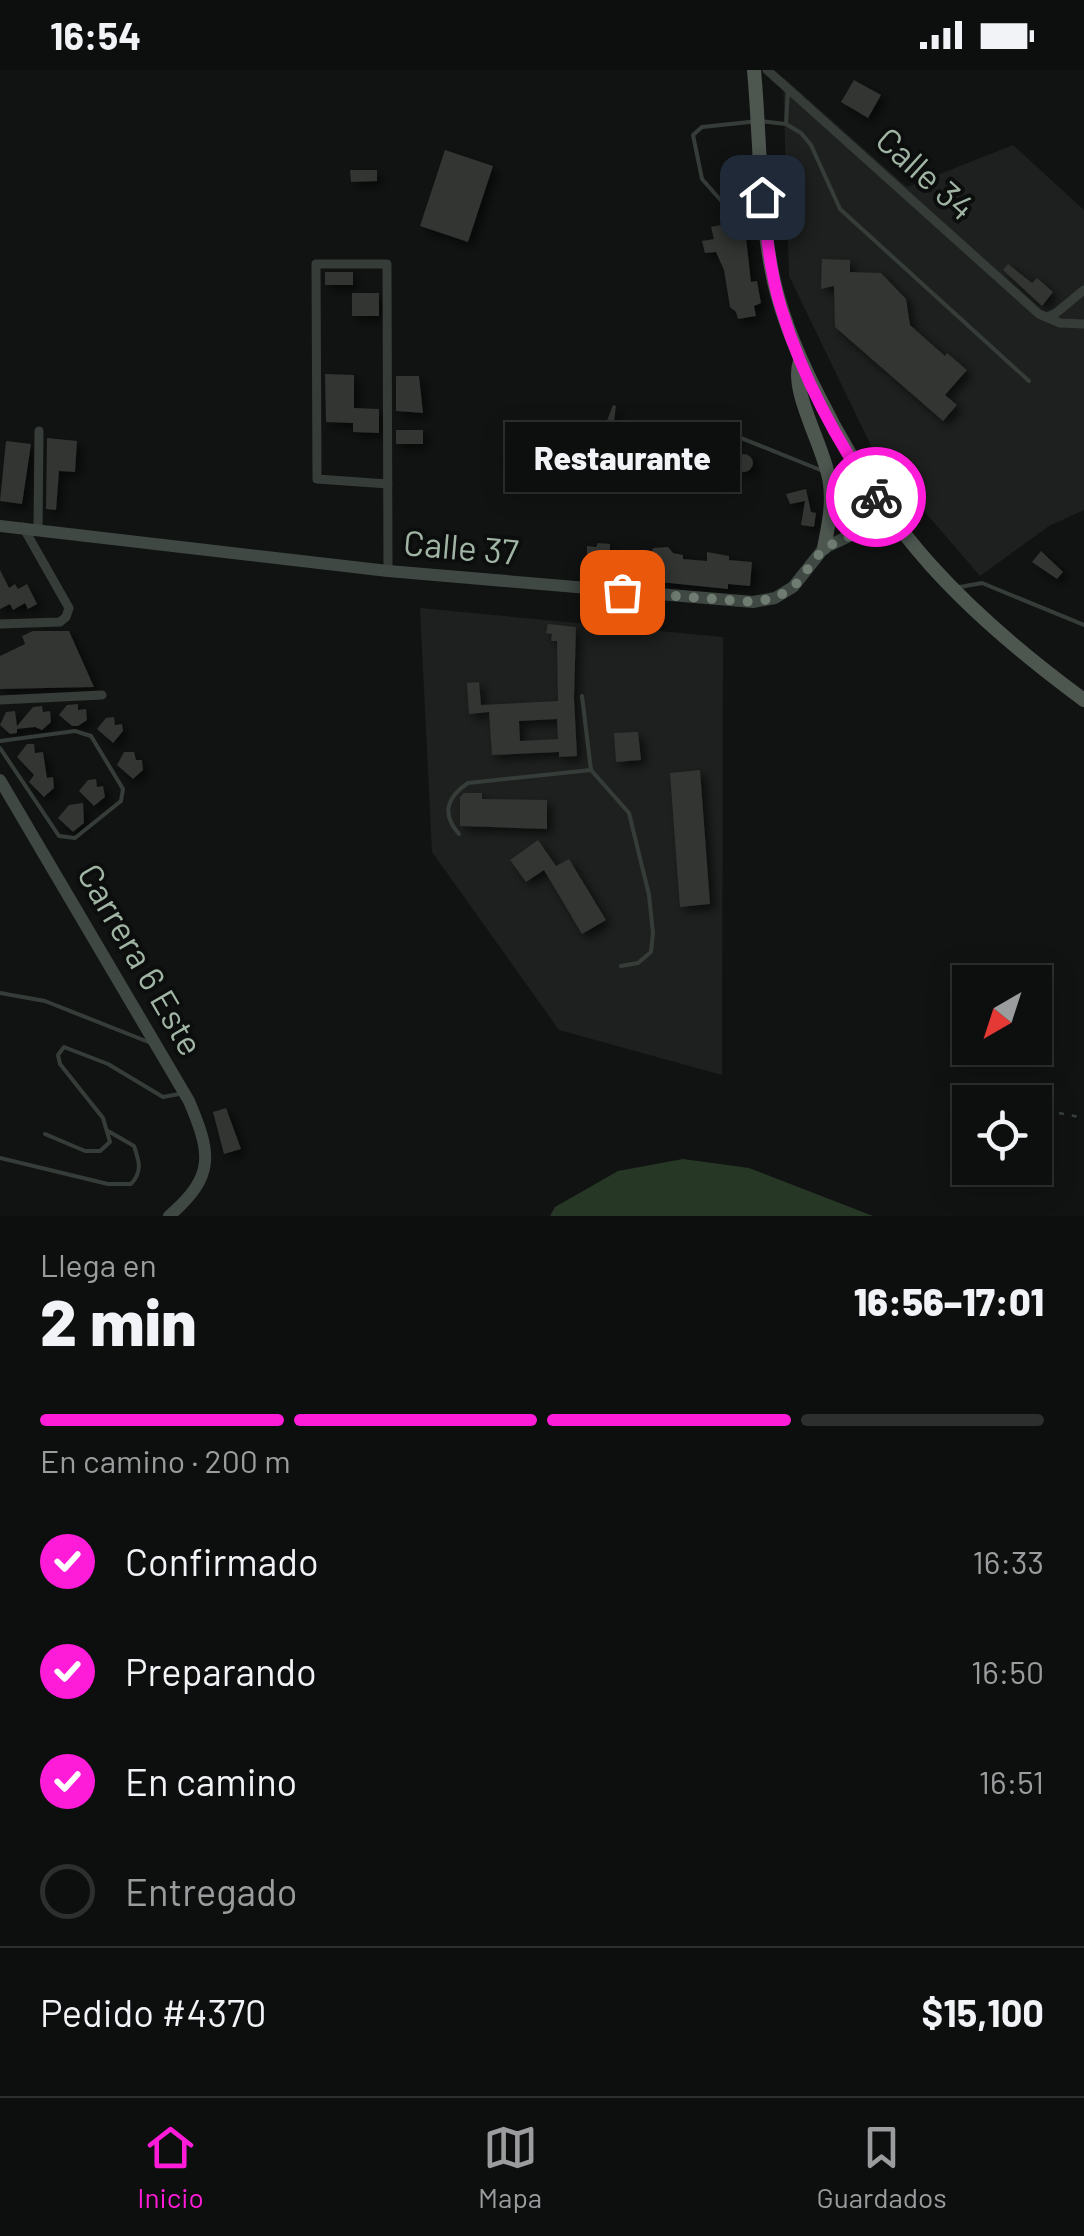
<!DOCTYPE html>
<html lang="es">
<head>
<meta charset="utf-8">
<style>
	:root { --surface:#0d0e0e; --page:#161717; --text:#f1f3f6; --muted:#9a9c9e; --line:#2d2e2e; --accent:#ff1cd8 }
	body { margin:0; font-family:Barlow,sans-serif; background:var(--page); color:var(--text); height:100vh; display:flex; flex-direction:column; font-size:38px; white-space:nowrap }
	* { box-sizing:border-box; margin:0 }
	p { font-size:32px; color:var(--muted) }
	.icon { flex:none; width:55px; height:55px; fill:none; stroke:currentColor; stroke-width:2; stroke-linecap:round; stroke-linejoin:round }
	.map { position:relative; height:1146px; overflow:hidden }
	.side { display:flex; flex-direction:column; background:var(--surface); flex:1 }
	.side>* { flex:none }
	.needle { width:65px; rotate:219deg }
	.tools { position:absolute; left:952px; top:895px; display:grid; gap:20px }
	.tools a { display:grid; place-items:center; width:100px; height:100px; border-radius:0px; background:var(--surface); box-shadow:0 5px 25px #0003,0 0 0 2px var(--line); font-size:50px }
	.pin { position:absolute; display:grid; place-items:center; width:85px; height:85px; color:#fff; margin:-42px; border-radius:20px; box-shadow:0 5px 15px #0006 }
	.courier { position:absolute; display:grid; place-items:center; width:100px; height:100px; margin:-50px; border:8px solid #ff1cd8; border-radius:50%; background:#fff; color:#222; box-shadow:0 2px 12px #0007 }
	.bubble { position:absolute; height:70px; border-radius:0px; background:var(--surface); box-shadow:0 5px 25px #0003,0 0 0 2px var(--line); font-size:32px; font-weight:800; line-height:70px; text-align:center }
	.head em { font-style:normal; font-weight:800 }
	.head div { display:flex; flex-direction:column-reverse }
	.head { display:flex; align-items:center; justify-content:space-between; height:170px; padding:0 40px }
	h1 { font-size:65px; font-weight:800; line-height:75px }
	.bar { display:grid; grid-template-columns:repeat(4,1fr); gap:15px 10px; align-content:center; height:120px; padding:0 40px }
	.bar i { height:12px; border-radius:8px; background:var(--line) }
	.bar .on { background:var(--accent) }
	.bar p { grid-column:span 4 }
	.line { display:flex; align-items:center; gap:25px; padding:0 40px; border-top:2px solid var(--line) }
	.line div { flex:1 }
	ol { padding:0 40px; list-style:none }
	li { display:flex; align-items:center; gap:30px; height:110px }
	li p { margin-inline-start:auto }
	li .icon { padding:10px; border-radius:50%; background:var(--accent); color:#fff; stroke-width:4 }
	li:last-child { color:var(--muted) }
	li i { width:55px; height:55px; border:5px solid var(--line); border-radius:50% }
	.status { display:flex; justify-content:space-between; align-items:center; height:70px; padding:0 50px; background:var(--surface); direction:ltr }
	.status svg { height:28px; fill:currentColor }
	.dock { display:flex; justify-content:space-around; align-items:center; height:140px; border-top:2px solid var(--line); background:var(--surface); font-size:28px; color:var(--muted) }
	.dock a { display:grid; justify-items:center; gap:5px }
	.dock .on { color:var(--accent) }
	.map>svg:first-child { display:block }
	.built { fill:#1d201e }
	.water { fill:#273726 }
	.building { fill:#303532; fill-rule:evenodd; filter:url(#shadow) }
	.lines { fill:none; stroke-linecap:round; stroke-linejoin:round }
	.path { stroke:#39413b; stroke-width:2.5; stroke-dasharray:5 8; stroke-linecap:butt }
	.lane { stroke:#363d39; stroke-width:4 }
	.street { stroke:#363d39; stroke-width:9 }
	.secondary { stroke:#3f4842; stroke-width:12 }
	.primary { stroke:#4d5750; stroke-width:14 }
	.done { stroke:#6f7c72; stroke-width:10; stroke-dasharray:0 18 }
	.route { stroke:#ff1cd8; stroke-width:12 }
	.labels { text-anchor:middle; stroke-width:8; stroke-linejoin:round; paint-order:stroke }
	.street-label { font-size:35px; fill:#a1b5a5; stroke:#0c0e0d }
</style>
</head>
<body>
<div class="status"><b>16:54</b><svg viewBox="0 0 49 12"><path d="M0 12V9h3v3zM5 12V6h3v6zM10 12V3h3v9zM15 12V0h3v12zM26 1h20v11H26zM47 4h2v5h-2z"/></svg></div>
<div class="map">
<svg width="1084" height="1146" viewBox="0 0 1084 1146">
	<defs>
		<filter id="shadow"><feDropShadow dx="5" dy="5" stdDeviation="5" flood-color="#0009"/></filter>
	</defs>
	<rect width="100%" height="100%" fill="#111312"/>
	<!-- built -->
	<g class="built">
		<polygon points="783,7 907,117 1013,75 1084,140 1084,440 1049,456 980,506 875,384 789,206"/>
		<polygon points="420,538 723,567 722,1005 559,960 432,782"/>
	</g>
	<!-- water -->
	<polygon class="water" points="683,1089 749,1098 873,1146 550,1146 555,1137 618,1101"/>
	<!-- building -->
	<g class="building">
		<polygon points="854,10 881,25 868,48 841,32"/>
		<polygon points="445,80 493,96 468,172 420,156"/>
		<polygon points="350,100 377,100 377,111 351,112"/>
		<polygon points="744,150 751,212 757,211 761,233 754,236 756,246 738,249 736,242 730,237 724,200 716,182 705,183 702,171 714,169 711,157"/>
		<polygon points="822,189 850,190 850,202 881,203 906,229 910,255 945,286 947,283 967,300 945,325 957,335 943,351 835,257 834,216 821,219"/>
		<polygon points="1008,194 1032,213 1037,208 1053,222 1042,236 1003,200"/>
		<rect x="325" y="202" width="28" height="13"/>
		<rect x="352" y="223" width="27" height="23"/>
		<polygon points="325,304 354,305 354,338 379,339 379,363 353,362 353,353 326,352"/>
		<polygon points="396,306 419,306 423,343 396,341"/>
		<polygon points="613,335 616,336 611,374 608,374 607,381 595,382"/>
		<rect x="396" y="360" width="27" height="14"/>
		<polygon points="642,367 653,372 653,378 648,382 628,379 629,370 637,371"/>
		<polygon points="47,368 77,371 75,402 59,401 56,440 46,439"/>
		<polygon points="6,371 31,374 22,434 0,431"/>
		<circle cx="744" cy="393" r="9"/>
		<polygon points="806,419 811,442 816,443 814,457 801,455 805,431 790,434 786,424"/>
		<polygon points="598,473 610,474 609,508 594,506 594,489 587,489 587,476 596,477"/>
		<polygon points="668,477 673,483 683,485 683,489 707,491 707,482 729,486 729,490 752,492 750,516 728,514 728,519 659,512 659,489 651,485 653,478"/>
		<polygon points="1041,481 1063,502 1057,509 1032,492"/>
		<polygon points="0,500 9,518 15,514 18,519 27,514 37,534 28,539 25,533 13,540 10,534 0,539"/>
		<path d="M548 554 576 557 574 628 577 686 559 687V682L492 685 489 642 469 644 467 613 479 612 481 635 558 631 557 571H551L552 564 546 563ZM557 649 558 669 520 671 519 651Z"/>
		<polygon points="33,561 69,561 94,617 0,619 0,586 25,574 22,566"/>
		<polygon points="78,634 78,640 86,639 87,650 78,656 72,656 59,645 67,635"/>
		<polygon points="42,636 43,642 50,641 51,652 42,660 35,657 17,659 17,663 10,664 0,655 6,642 15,641 17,656 33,637"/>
		<polygon points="114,647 115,655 122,654 123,661 113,673 97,659 106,648"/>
		<polygon points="634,662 638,662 641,690 616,692 614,663"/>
		<polygon points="27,674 34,674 35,683 43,682 47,708 53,707 54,718 44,727 29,712 34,705 17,687"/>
		<polygon points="124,682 134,682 136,690 142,690 143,700 133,709 117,695"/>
		<polygon points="700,700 710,834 680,837 670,703"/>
		<polygon points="96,709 97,717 103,716 105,727 94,736 79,721 88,710"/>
		<polygon points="464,723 482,723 482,729 547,730 547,759 460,756 460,727"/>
		<polygon points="83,733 84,753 73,762 58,748 69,735"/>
		<polygon points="538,770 556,796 569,789 606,850 582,864 544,800 526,812 510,790"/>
		<polygon points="226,1038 241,1079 224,1084 213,1042"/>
	</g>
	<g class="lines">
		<!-- path -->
		<polyline class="path" points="1059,1043 1084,1048"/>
		<!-- lane -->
		<g class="lane">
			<polyline points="786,54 788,19"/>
			<polyline points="760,140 725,135 702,109 693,65 702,57 759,51 786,54 801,63 811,75 840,139 1029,311"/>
			<polyline points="646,413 710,371 736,366 823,401"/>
			<polyline points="960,517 982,513 1084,555"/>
			<polyline points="582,626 591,700 629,743 649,825 653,863 651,882 638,893 621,896"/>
			<polyline points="0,671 75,661 91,666 123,719 121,731 75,768 59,766 0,678"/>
			<path d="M459 764C441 744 447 727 468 713L591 700"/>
			<polyline points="0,923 45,931 151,973"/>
			<polyline points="45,1064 85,1081 100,1081 110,1072 103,1048 60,994 58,985 64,977 108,994 163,1027 179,1024"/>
			<path d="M0 1088 108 1114H131C143 1101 139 1091 134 1076L108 1061"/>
		</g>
		<!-- street -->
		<g class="street">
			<polyline points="767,0 1039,244 1060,253 1084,254"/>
			<polyline points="1047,247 1056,243 1084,220"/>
			<polyline points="38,459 39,361"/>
			<polyline points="388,501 387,194 316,194 317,409 388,414"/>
			<polyline points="0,554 60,552 66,547 69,538 23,457"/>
			<polyline points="0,630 102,625"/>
		</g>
		<!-- secondary -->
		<g class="secondary">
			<polyline points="0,456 388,501 753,532 775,528 793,517 824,478 889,447"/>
			<path d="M0 710 189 1031C211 1083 216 1106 169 1146"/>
		</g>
		<!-- primary -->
		<g class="primary">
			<path d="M754 0C760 65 759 132 771 197 779 242 797 284 818 325 885 461 962 540 1084 630"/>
			<path d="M800 291C789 322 826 379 830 414 833 436 828 457 824 478"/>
		</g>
	</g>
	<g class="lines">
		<!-- done -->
		<polyline class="done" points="622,522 753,532 775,528 793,518 824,478 890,448 876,427"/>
		<!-- route -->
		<path class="route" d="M762 127C767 165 770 204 782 241 802 306 837 372 876 427"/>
	</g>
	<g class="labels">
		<!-- street labels -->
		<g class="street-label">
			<text transform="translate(925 104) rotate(42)" y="12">Calle 34</text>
			<text transform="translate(461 478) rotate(5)" y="12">Calle 37</text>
			<text transform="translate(140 890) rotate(60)" y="12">Carrera 6 Este</text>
		</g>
	</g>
</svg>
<div class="tools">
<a><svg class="needle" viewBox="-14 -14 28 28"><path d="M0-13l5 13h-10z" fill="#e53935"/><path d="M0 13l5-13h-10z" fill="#9a9c9e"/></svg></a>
<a><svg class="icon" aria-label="locate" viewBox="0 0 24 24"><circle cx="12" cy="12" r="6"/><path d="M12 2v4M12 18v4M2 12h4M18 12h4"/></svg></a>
</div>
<div class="pin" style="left:622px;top:522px;background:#ea580c"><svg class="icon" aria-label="bag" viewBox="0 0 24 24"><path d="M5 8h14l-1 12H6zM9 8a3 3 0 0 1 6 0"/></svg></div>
<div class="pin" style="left:762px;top:127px;background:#1f2937"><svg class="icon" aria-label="home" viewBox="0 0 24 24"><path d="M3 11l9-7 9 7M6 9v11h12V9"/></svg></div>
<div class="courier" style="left:876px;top:427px"><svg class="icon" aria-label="bike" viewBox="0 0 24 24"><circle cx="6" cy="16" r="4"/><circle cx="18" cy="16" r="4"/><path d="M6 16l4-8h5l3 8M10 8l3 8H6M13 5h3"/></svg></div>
<div class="bubble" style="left:505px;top:352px;width:235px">Restaurante</div>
</div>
<section class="side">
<div class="head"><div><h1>2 min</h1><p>Llega en</p></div><em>16:56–17:01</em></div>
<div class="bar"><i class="on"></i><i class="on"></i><i class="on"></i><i></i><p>En camino · 200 m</p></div>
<ol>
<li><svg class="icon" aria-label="check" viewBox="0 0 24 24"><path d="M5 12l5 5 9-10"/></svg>Confirmado<p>16:33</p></li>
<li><svg class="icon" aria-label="check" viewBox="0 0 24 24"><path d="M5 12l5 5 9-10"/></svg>Preparando<p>16:50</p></li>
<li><svg class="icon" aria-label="check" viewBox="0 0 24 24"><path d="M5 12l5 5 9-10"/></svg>En camino<p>16:51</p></li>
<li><i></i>Entregado</li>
</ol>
<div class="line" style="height:130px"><div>Pedido #4370</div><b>$15,100</b></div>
</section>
<nav class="dock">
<a class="on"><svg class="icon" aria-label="home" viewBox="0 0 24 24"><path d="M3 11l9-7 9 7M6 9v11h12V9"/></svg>Inicio</a>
<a><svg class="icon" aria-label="map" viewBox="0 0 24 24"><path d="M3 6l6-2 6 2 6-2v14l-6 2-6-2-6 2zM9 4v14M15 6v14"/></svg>Mapa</a>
<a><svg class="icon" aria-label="saved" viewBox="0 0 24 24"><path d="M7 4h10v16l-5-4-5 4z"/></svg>Guardados</a>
</nav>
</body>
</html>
